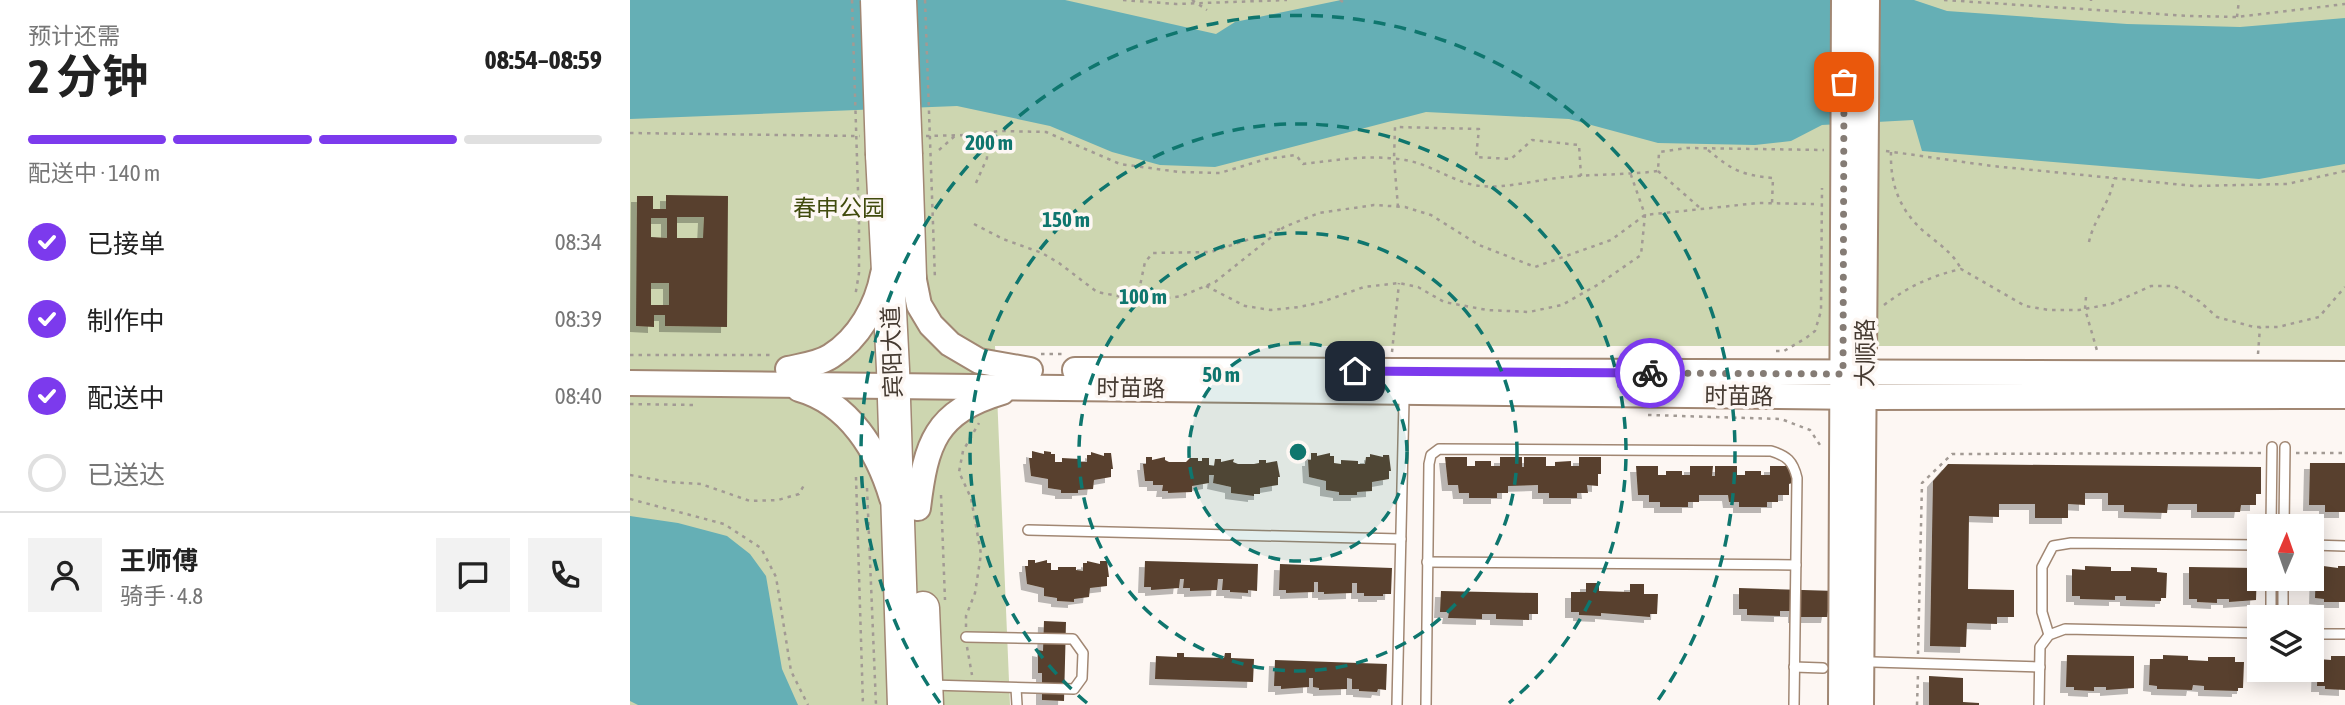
<!DOCTYPE html>
<html lang="zh">
<head>
<meta charset="utf-8">
<style>
	:root { --surface:#fff; --page:#f2f2f2; --text:#222; --muted:#767676; --line:#e0e0e0; --accent:#7c3aed }
	body { margin:0; font-family:"Asap Condensed","Noto Sans SC",sans-serif; background:var(--page); color:var(--text); height:100vh; display:flex; flex-direction:column; font-size:26px; white-space:nowrap }
	* { box-sizing:border-box; margin:0 }
	p { font-size:23px; color:var(--muted) }
	.icon { flex:none; width:38px; height:38px; fill:none; stroke:currentColor; stroke-width:2; stroke-linecap:round; stroke-linejoin:round }
	.map { position:relative; flex:1; overflow:hidden }
	.details { display:flex; flex-direction:column; background:var(--surface); width:630px }
	.details>* { flex:none }
	.needle { width:46px; rotate:2deg }
	.fabs { position:absolute; left:1617px; top:514px; display:grid; gap:14px }
	.fabs a { display:grid; place-items:center; width:77px; height:77px; border-radius:0px; background:var(--surface); box-shadow:0 4px 18px #0003; font-size:35px }
	.pin { position:absolute; display:grid; place-items:center; width:60px; height:60px; color:#fff; margin:-30px; border-radius:14px; box-shadow:0 4px 10px #0006 }
	.courier { position:absolute; display:grid; place-items:center; width:70px; height:70px; margin:-35px; border:5px solid #7c3aed; border-radius:50%; background:#fff; color:#222; box-shadow:0 2px 9px #0007 }
	.head em { font-style:normal; font-weight:700 }
	.head div { display:flex; flex-direction:column-reverse }
	.head { display:flex; align-items:center; justify-content:space-between; height:119px; padding:0 28px }
	h1 { font-size:46px; font-weight:700; line-height:52px }
	.bar { display:grid; grid-template-columns:repeat(4,1fr); gap:10px 7px; align-content:center; height:84px; padding:0 28px }
	.bar i { height:9px; border-radius:5px; background:var(--line) }
	.bar .current { background:var(--accent) }
	.bar p { grid-column:span 4 }
	.line { display:flex; align-items:center; gap:18px; padding:0 28px; border-top:2px solid var(--line) }
	.line div { flex:1 }
	.round { display:grid; place-items:center; flex:none; width:74px; height:74px; border-radius:0px; background:var(--page) }
	ol { padding:0 28px; list-style:none }
	li { display:flex; align-items:center; gap:21px; height:77px }
	li p { margin-inline-start:auto }
	li .icon { padding:7px; border-radius:50%; background:var(--accent); color:#fff; stroke-width:4 }
	li:last-child { color:var(--muted) }
	li i { width:38px; height:38px; border:4px solid var(--line); border-radius:50% }
	main { display:flex; flex:1; min-height:0 }
	.map>svg:first-child { display:block }
	.green { fill:#cdd6b0 }
	.water { fill:#65afb5 }
	.building { fill:#58412e; fill-rule:evenodd; filter:url(#shadow) }
	.lines { fill:none; stroke-linecap:round; stroke-linejoin:round }
	.lane-casing { stroke:#a18773; stroke-width:12 }
	.secondary-casing { stroke:#a18773; stroke-width:28 }
	.highway-casing { stroke:#a18773; stroke-width:35 }
	.path { stroke:#a29a94; stroke-width:2.5; stroke-dasharray:3.5 5; stroke-linecap:butt }
	.lane { stroke:#fff; stroke-width:9 }
	.secondary { stroke:#fff; stroke-width:24 }
	.highway { stroke:#fff; stroke-width:32 }
	.highway-bridge-casing { stroke:#a18773; stroke-width:35; stroke-linecap:butt }
	.path-bridge { stroke:#a29a94; stroke-width:2.5; stroke-dasharray:3.5 5; stroke-linecap:butt }
	.highway-bridge { stroke:#fff; stroke-width:32 }
	.done { stroke:#857c75; stroke-width:7; stroke-dasharray:0 12.6 }
	.route { stroke:#7c3aed; stroke-width:9 }
	.ring { fill:none; stroke:#0f766e; stroke-width:3.5; stroke-dasharray:12 9 }
	.labels { text-anchor:middle; stroke-width:7; stroke-linejoin:round; paint-order:stroke }
	.park-label { font-size:23px; fill:#414b0d; stroke:#fdf7f3 }
	.street-label { font-size:23px; fill:#453a31; stroke:#fdf7f3 }
	.centre { fill:#0f766e; stroke:#fdf7f3; stroke-width:3.5 }
	.ring-label { font-size:21px; text-anchor:middle; font-weight:bold; fill:#0f766e; stroke:#fdf7f3; stroke-width:7; stroke-linejoin:round; paint-order:stroke }
</style>
</head>
<body>
<main>
<section class="details">
<div class="head"><div><h1>2 分钟</h1><p>预计还需</p></div><em>08:54–08:59</em></div>
<div class="bar"><i class="current"></i><i class="current"></i><i class="current"></i><i></i><p>配送中 · 140 m</p></div>
<ol>
<li><svg class="icon" aria-label="check" viewBox="0 0 24 24"><path d="M5 12l5 5 9-10"/></svg>已接单<p>08:34</p></li>
<li><svg class="icon" aria-label="check" viewBox="0 0 24 24"><path d="M5 12l5 5 9-10"/></svg>制作中<p>08:39</p></li>
<li><svg class="icon" aria-label="check" viewBox="0 0 24 24"><path d="M5 12l5 5 9-10"/></svg>配送中<p>08:40</p></li>
<li><i></i>已送达</li>
</ol>
<div class="line" style="height:126px"><a class="round"><svg class="icon" aria-label="person" viewBox="0 0 24 24"><circle cx="12" cy="8" r="4"/><path d="M4 21q1-7 8-7t8 7"/></svg></a><div><b>王师傅</b><p>骑手 · 4.8</p></div><a class="round"><svg class="icon" aria-label="chat" viewBox="0 0 24 24"><path d="M4 5h16v11H9l-5 4z"/></svg></a><a class="round"><svg class="icon" aria-label="phone" viewBox="0 0 24 24"><path d="M5 4h4l2 5-3 2q2 4 5 5l2-3 5 2v4C11 20 4 13 5 4z"/></svg></a></div>
</section>
<div class="map">
<svg width="1715" height="705" viewBox="0 0 1715 705">
	<defs>
		<filter id="shadow"><feDropShadow dx="-6" dy="6" stdDeviation="0" flood-color="#0004"/></filter>
	</defs>
	<rect width="100%" height="100%" fill="#fdf7f3"/>
	<!-- green -->
	<polygon class="green" points="0,0 1715,0 1715,346 365,346 380,705 0,705"/>
	<!-- water -->
	<g class="water">
		<polygon points="0,0 435,0 586,34 605,22 711,0 1284,0 1317,11 1497,24 1610,27 1715,18 1715,164 1629,179 1292,151 1283,120 1192,125 1161,141 1125,145 1028,143 939,119 796,112 585,167 530,165 482,152 420,126 327,106 0,119"/>
		<polygon points="0,516 48,523 97,536 120,554 136,576 152,669 168,705 8,705 0,701"/>
	</g>
	<!-- building -->
	<g class="building">
		<path d="M36 195 98 196 97 327 35 326V315H24V327L6 326 7 196H23V209H36ZM47 217H74L73 238H47ZM21 218H37V238L21 237ZM21 283H39V305H21Z"/>
		<polygon points="402,451 414,454 414,451 421,452 421,454 425,454 425,462 432,462 432,458 450,459 450,462 457,462 457,455 461,455 461,452 474,456 474,453 481,453 483,469 481,469 481,477 464,480 463,489 448,490 448,493 431,493 431,490 418,488 418,479 401,476 399,458 402,458"/>
		<polygon points="681,453 687,453 687,456 700,453 700,456 704,456 704,463 711,464 711,460 728,461 728,464 735,464 736,457 740,457 740,454 753,457 753,455 759,455 761,471 759,471 759,479 742,482 742,491 727,492 727,495 709,495 709,492 696,490 696,481 679,477 678,460 681,460"/>
		<polygon points="516,457 522,457 522,460 535,457 535,460 539,462 556,462 560,458 568,458 568,461 572,461 572,458 579,458 579,465 584,466 585,459 591,459 591,462 604,459 603,462 608,464 624,464 629,463 629,460 636,460 636,463 647,461 650,477 648,477 648,485 630,488 630,494 624,494 624,496 601,493 601,487 583,483 584,475 579,475 579,483 562,486 562,492 538,493 538,491 532,491 533,485 523,485 523,481 515,481 513,464 516,464"/>
		<polygon points="815,457 837,457 837,466 845,466 845,461 861,461 861,466 870,466 870,457 892,457 892,467 894,467 894,457 916,457 916,466 925,466 925,462 941,461 941,466 949,466 949,457 971,457 971,474 968,474 968,486 957,485 958,493 947,493 947,498 919,498 919,493 908,493 908,485 878,486 878,493 867,493 867,498 839,498 839,493 829,493 828,485 818,485"/>
		<polygon points="1680,463 1715,463 1715,512 1695,512 1695,505 1679,505"/>
		<polygon points="1318,464 1631,467 1631,494 1626,494 1626,505 1611,505 1610,512 1567,512 1567,504 1538,504 1537,513 1494,512 1494,505 1478,505 1478,493 1455,493 1455,505 1438,504 1438,518 1405,518 1405,504 1369,504 1369,517 1339,516 1338,589 1384,590 1384,617 1367,617 1367,624 1337,623 1336,647 1300,646 1303,481"/>
		<polygon points="1006,466 1028,466 1028,475 1036,475 1036,471 1052,471 1052,475 1060,475 1060,466 1083,466 1082,476 1085,476 1085,466 1107,466 1107,475 1115,475 1115,471 1131,471 1131,475 1140,475 1140,466 1162,466 1162,483 1159,484 1159,495 1148,495 1148,502 1137,502 1137,507 1109,507 1109,502 1099,502 1098,495 1069,495 1069,502 1058,502 1058,507 1030,507 1030,502 1019,502 1019,495 1008,495"/>
		<polygon points="398,560 405,560 405,563 417,560 417,563 421,563 421,570 428,570 428,567 446,567 446,570 453,571 453,563 457,563 457,561 470,564 470,561 477,561 479,577 477,577 477,586 460,588 459,597 444,599 444,602 427,601 427,598 414,596 414,588 397,584 395,566 398,566"/>
		<polygon points="515,561 628,564 627,591 618,590 618,593 600,592 600,590 592,590 593,579 588,579 587,590 560,591 560,588 553,588 554,579 550,579 549,588 521,590 521,587 514,587"/>
		<polygon points="650,564 762,568 761,594 753,594 753,596 734,596 734,593 727,593 727,583 722,583 722,593 694,594 694,592 688,592 688,582 684,582 684,592 656,593 656,590 649,590"/>
		<polygon points="1686,565 1708,568 1708,566 1715,566 1715,602 1694,602 1694,599 1685,598"/>
		<polygon points="1455,566 1481,567 1481,571 1501,571 1501,567 1527,568 1527,572 1537,573 1536,598 1531,598 1531,601 1496,600 1496,596 1485,596 1485,600 1450,599 1450,596 1442,596 1442,569 1455,570"/>
		<polygon points="1559,567 1627,568 1626,600 1599,602 1599,599 1587,599 1587,603 1567,602 1567,599 1559,599"/>
		<polygon points="956,583 969,583 969,591 1000,592 1000,584 1014,584 1014,594 1028,594 1027,614 1020,614 1020,617 971,613 971,616 949,615 949,612 941,612 941,592 956,592"/>
		<polygon points="1109,588 1206,591 1206,611 1198,611 1197,617 1164,617 1164,611 1150,611 1150,616 1117,615 1117,609 1109,609"/>
		<polygon points="811,591 908,593 908,614 899,614 899,620 866,619 866,614 852,614 852,619 818,618 819,612 810,612"/>
		<polygon points="414,621 436,622 434,701 412,700 412,673 408,673 408,650 413,651"/>
		<polygon points="547,653 554,653 554,657 594,658 595,653 601,653 601,658 624,659 623,682 525,679 526,656 547,657"/>
		<polygon points="1437,655 1504,656 1504,688 1476,690 1476,687 1464,687 1464,691 1444,690 1444,687 1436,687"/>
		<polygon points="1533,655 1558,656 1558,660 1578,661 1578,657 1605,657 1605,662 1614,662 1613,688 1608,688 1608,691 1574,690 1574,686 1563,685 1562,690 1527,689 1527,686 1519,685 1520,659 1533,659"/>
		<polygon points="1701,656 1715,656 1715,690 1695,689 1695,686 1687,686 1688,659 1701,660"/>
		<polygon points="645,660 757,664 756,690 748,689 747,692 729,691 729,689 722,689 722,679 717,678 717,689 689,690 689,688 683,687 683,678 679,678 679,687 651,689 651,686 644,686"/>
		<polygon points="1299,676 1333,678 1333,702 1349,703 1349,705 1299,705"/>
	</g>
	<g class="lines">
		<!-- lane casing -->
		<g class="lane-casing">
			<g id="lane">
				<polyline points="1641,527 1642,447"/>
				<polyline points="1654,527 1655,447"/>
				<polyline points="398,530 771,539"/>
				<polyline points="1682,545 1715,546"/>
				<polyline points="797,562 1166,565"/>
				<polyline points="1641,613 1641,579"/>
				<polyline points="1653,613 1653,579"/>
				<path d="M1633 618C1643 611 1653 609 1662 618"/>
				<polyline points="1682,634 1715,634"/>
				<polyline points="1419,635 1412,612 1412,567 1423,546 1441,543 1629,545"/>
				<polyline points="1243,662 1410,667"/>
				<polyline points="1164,667 1193,668"/>
				<polyline points="301,685 444,689 452,678 453,653 443,639 336,637"/>
				<polyline points="386,688 387,705"/>
				<polyline points="767,705 774,400"/>
				<path d="M796 705 799 464 801 455 809 449 1141 451C1157 456 1163 461 1167 478L1164 705"/>
				<polyline points="1409,705 1410,647 1419,635 1435,629 1628,633"/>
			</g>
		</g>
		<!-- secondary casing -->
		<g class="secondary-casing">
			<g id="secondary">
				<polyline points="280,260 289,305 301,325 320,344 349,361 400,370"/>
				<path d="M158 369C171 366 189 364 201 356 229 338 247 306 253 274"/>
				<polyline points="445,370 1715,374"/>
				<polyline points="0,383 1234,397 1715,396"/>
				<path d="M169 389C219 403 248 451 262 498"/>
				<path d="M288 508C296 443 305 412 372 392"/>
				<polyline points="1211,705 1214,0"/>
				<polyline points="1231,705 1237,0"/>
			</g>
		</g>
		<!-- highway casing -->
		<g class="highway-casing">
			<g id="highway">
				<polyline points="252,155 263,369 274,705"/>
				<polyline points="276,155 280,277"/>
				<polyline points="293,608 297,705"/>
			</g>
		</g>
		<!-- path -->
		<g class="path">
			<polyline points="222,0 229,222 229,273 225,297"/>
			<polyline points="295,0 305,280"/>
			<polyline points="493,0 546,4 657,0"/>
			<polyline points="710,0 716,4"/>
			<polyline points="1314,0 1559,16 1607,17 1715,4"/>
			<polyline points="1461,0 1461,1"/>
			<polyline points="1607,17 1609,0"/>
			<polyline points="0,133 230,136"/>
			<path d="M296 136 338 135 370 131 416 132 490 164 549 172 590 173 636 159 666 155 673 164C707 160 741 154 775 160 801 164 826 184 851 186 874 189 911 179 936 177 967 174 997 175 1028 171L1029 152 1057 148 1194 150"/>
			<polyline points="309,150 326,135"/>
			<path d="M1078 150C1102 170 1111 175 1143 178L1142 203"/>
			<polyline points="1256,151 1362,166 1564,186 1657,184 1715,171"/>
			<path d="M1261 152C1260 185 1270 212 1297 234 1310 245 1323 253 1331 269"/>
			<polyline points="1028,171 1070,208"/>
			<polyline points="346,183 357,158 357,137"/>
			<polyline points="768,207 764,159 765,127 849,129 846,157 881,159 902,140 949,145 951,176"/>
			<polyline points="344,224 373,239 412,253 429,263 467,292 514,301 552,296 585,282 654,227 689,213 744,205 775,207 801,215 849,245 905,267 981,240 1015,215 1128,203 1184,204"/>
			<path d="M1459 242C1464 218 1481 202 1484 178"/>
			<polyline points="576,286 615,306 641,310 669,307 692,302 734,287 769,283 788,287 814,302 857,310 899,312 932,305 969,284 1011,255 1015,215 1001,175"/>
			<polyline points="1456,297 1455,309 1468,354"/>
			<polyline points="507,300 515,262 523,253 581,252 650,229"/>
			<path d="M1254 305C1279 286 1301 276 1331 269L1395 306 1419 310H1449L1481 304 1521 286H1544L1569 301 1587 317 1624 327H1648L1689 317 1715 287"/>
			<polyline points="1146,351 1154,351 1176,338 1185,331 1191,311 1192,188"/>
			<polyline points="762,352 769,283"/>
			<polyline points="411,354 432,354"/>
			<polyline points="1628,354 1630,327"/>
			<polyline points="0,355 143,355"/>
			<polyline points="0,404 67,405"/>
			<polyline points="1018,415 1151,419 1180,430 1192,448"/>
			<polyline points="1666,453 1715,453"/>
			<polyline points="0,475 39,482 71,484 120,501 148,500 169,494 174,485"/>
			<polyline points="226,477 233,705"/>
			<polyline points="237,488 246,705"/>
			<polyline points="311,495 315,600"/>
			<polyline points="0,499 94,524 131,548 146,577 161,671 178,705"/>
			<polyline points="336,627 336,616 345,593 351,554 341,498 329,472 333,451 349,423"/>
			<polyline points="337,647 342,675"/>
			<polyline points="1288,654 1292,483 1322,454 1631,453"/>
			<polyline points="1287,705 1288,674"/>
		</g>
		<!-- lane -->
		<use href="#lane" class="lane"/>
		<!-- secondary -->
		<use href="#secondary" class="secondary"/>
		<!-- highway -->
		<use href="#highway" class="highway"/>
		<!-- highway-bridge casing -->
		<g class="highway-bridge-casing">
			<g id="highway-bridge">
				<polyline points="247,0 252,155"/>
				<polyline points="270,0 276,155"/>
			</g>
		</g>
		<!-- path-bridge -->
		<polyline class="path-bridge" points="562,0 577,10"/>
		<!-- highway-bridge -->
		<use href="#highway-bridge" class="highway-bridge"/>
	</g>
	<g class="lines">
		<!-- done -->
		<polyline class="done" points="1020,373 1213,374 1214,82"/>
		<!-- route -->
		<polyline class="route" points="725,371 1020,373"/>
	</g>
	<!-- distance rings -->
	<circle cx="668" cy="452" r="109" fill="#0f766e" fill-opacity=".12"/>
	<g class="ring">
		<circle cx="668" cy="452" r="109"/>
		<circle cx="668" cy="452" r="219"/>
		<path d="M457 703A328 328 0 1 1 879 703"/>
		<path d="M310 703A437 437 0 1 1 1026 703"/>
	</g>
	<g class="labels">
		<!-- park labels -->
		<g class="park-label">
			<text x="209" y="216">春申公园</text>
		</g>
		<!-- street labels -->
		<g class="street-label">
			<text transform="translate(262 352) rotate(-92)" y="8">宾阳大道</text>
			<text transform="translate(1235 353) rotate(-90)" y="8">大顺路</text>
			<text transform="translate(501 388) rotate(1)" y="8">时苗路</text>
			<text transform="translate(1109 396) rotate(1)" y="8">时苗路</text>
		</g>
	</g>
	<circle cx="668" cy="452" r="10" class="centre"/>
	<g class="ring-label">
		<text x="359" y="150">200 m</text>
		<text x="436" y="227">150 m</text>
		<text x="513" y="304">100 m</text>
		<text x="591" y="382">50 m</text>
	</g>
</svg>
<div class="fabs">
<a><svg class="needle" viewBox="-14 -14 28 28"><path d="M0-13l5 13h-10z" fill="#e53935"/><path d="M0 13l5-13h-10z" fill="#767676"/></svg></a>
<a><svg class="icon" aria-label="layers" viewBox="0 0 24 24"><path d="M12 4l9 5-9 5-9-5zM3 14l9 5 9-5"/></svg></a>
</div>
<div class="pin" style="left:1214px;top:82px;background:#ea580c"><svg class="icon" aria-label="bag" viewBox="0 0 24 24"><path d="M5 8h14l-1 12H6zM9 8a3 3 0 0 1 6 0"/></svg></div>
<div class="pin" style="left:725px;top:371px;background:#1f2937"><svg class="icon" aria-label="home" viewBox="0 0 24 24"><path d="M3 11l9-7 9 7M6 9v11h12V9"/></svg></div>
<div class="courier" style="left:1020px;top:373px"><svg class="icon" aria-label="bike" viewBox="0 0 24 24"><circle cx="6" cy="16" r="4"/><circle cx="18" cy="16" r="4"/><path d="M6 16l4-8h5l3 8M10 8l3 8H6M13 5h3"/></svg></div>
</div>
</main>
</body>
</html>
